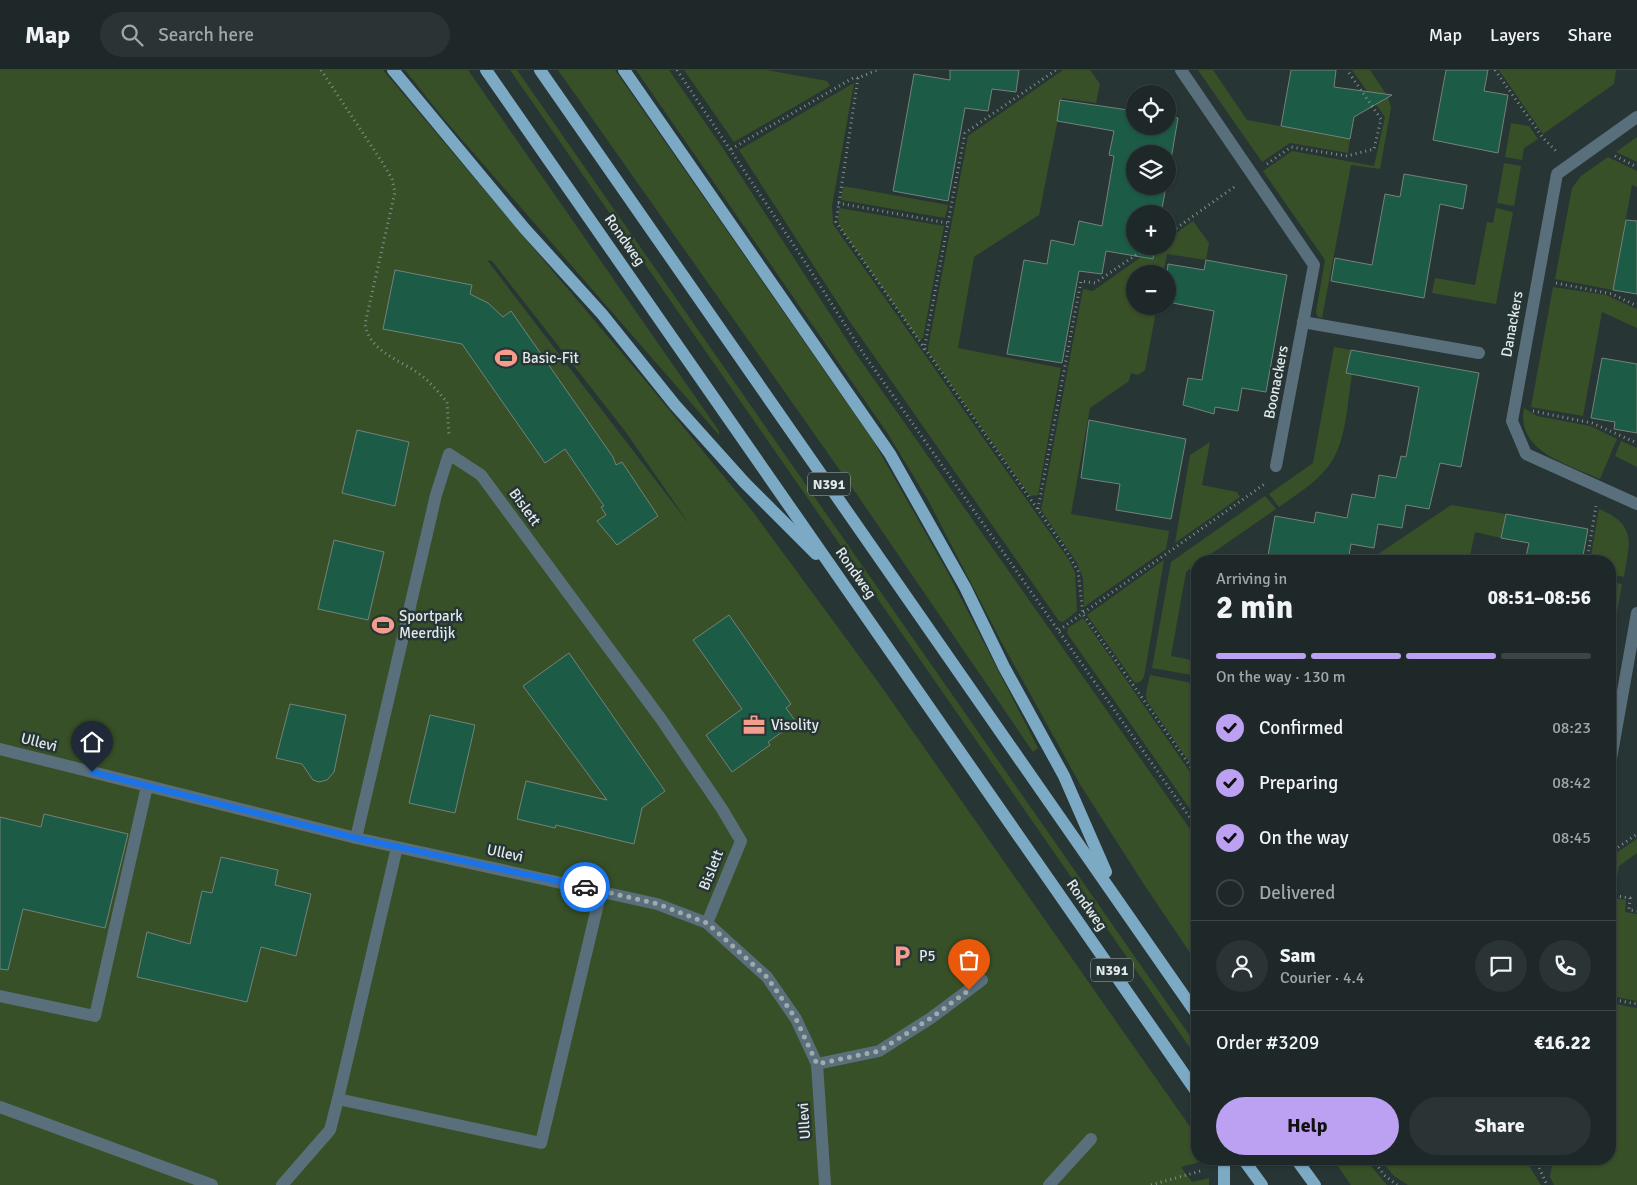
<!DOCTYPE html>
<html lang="en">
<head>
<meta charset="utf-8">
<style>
	:root { --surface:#1e2828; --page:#2b3434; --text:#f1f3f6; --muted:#a1a6a8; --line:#3c4445; --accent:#bca0f2 }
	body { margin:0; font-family:Signika,sans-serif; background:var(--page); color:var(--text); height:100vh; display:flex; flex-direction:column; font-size:19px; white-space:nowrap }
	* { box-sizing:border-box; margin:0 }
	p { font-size:16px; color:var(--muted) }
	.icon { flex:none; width:28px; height:28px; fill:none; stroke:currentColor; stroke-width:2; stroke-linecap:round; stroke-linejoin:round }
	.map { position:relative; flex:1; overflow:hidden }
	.drawer { position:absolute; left:1191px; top:485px; width:425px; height:610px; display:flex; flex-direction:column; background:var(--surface); border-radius:20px; box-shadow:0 1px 4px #0004,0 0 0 1px var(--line) }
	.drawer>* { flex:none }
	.tools { position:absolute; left:1126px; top:15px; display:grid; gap:10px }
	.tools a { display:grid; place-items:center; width:50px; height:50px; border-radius:50%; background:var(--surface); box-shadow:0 1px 4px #0004,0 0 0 1px var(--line); font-size:25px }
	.pin { position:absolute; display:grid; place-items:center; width:42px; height:42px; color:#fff; margin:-51px -21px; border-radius:50% 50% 50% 0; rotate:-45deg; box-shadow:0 0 5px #0007 }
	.pin .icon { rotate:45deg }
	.courier { position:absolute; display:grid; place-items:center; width:50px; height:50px; margin:-25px; border:4px solid #1a73e8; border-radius:50%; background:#fff; color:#222; box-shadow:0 1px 6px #0007 }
	.overview em { font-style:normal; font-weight:800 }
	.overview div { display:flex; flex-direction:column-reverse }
	.overview { display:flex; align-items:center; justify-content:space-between; height:85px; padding:0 25px }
	h1 { font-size:32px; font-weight:800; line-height:38px }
	.bar { display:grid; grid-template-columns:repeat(4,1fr); gap:8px 5px; align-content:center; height:60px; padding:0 25px }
	.bar i { height:6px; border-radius:4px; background:var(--line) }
	.bar .active { background:var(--accent) }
	.bar p { grid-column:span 4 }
	.line { display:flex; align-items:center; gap:12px; padding:0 25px; border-top:1px solid var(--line) }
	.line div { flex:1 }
	.round { display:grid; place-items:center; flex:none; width:52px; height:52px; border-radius:26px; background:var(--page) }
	ol { padding:0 25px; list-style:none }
	li { display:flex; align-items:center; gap:15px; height:55px }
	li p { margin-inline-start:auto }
	li .icon { padding:5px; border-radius:50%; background:var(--accent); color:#111; stroke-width:4 }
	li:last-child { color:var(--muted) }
	li i { width:28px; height:28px; border:2px solid var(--line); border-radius:50% }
	.primary-button { display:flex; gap:10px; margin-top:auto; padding:10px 25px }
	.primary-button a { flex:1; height:58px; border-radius:30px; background:var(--accent); color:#111; font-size:20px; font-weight:800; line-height:58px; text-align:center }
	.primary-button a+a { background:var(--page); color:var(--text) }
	header { display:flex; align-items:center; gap:30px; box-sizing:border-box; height:70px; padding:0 25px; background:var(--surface); border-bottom:1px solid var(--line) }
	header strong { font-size:24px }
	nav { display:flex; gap:28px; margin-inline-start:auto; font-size:18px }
	.search { width:350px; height:45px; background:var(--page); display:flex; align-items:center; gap:12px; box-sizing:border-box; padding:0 18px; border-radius:28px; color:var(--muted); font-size:19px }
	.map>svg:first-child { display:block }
	.green { fill:#385027; fill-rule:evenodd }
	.building { fill:#1c5c46; stroke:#75817b }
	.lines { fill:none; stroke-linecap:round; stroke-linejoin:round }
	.path { stroke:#858f90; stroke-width:3; stroke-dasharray:1 4; stroke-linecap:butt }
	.lane { stroke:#596f7c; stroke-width:12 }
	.street { stroke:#596f7c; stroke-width:12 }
	.primary { stroke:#7caac5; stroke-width:12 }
	.done { stroke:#a0aaab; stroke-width:5; stroke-dasharray:0 9 }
	.route { stroke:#1a73e8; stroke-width:6 }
	.labels { text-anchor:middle; stroke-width:5; stroke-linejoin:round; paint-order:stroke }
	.shield { fill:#283535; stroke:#aab3b4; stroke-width:1 }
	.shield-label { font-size:14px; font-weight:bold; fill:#e1e9ea }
	.street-label { font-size:15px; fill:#e1e9ea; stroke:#283535 }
	.poi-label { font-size:15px; fill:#e1e9ea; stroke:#283535; text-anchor:start }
</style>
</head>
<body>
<header>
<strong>Map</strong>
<div class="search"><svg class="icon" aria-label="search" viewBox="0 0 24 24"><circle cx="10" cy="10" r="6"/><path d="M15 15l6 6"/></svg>Search here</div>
<nav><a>Map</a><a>Layers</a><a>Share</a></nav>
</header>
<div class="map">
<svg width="1637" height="1115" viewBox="0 0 1637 1115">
	<rect width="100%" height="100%" fill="#283535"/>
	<!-- green -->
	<g class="green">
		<path d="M0 0H383L643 308 753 442 881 616 1193 1061 1197 1069 1198 1089 1207 1090 1181 1097 1192 1112 1209 1108V1115H0ZM487 190 492 191 625 361 690 455Z"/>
		<polygon points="405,0 468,0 719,361 719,365 443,48"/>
		<polygon points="510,0 517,0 1197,976 1197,988"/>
		<polygon points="558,0 615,0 874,372 947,501 1038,678 1033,682 858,426"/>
		<polygon points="636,0 669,0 724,80 854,281 1197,769 1197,893 1147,819 1081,716 1002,573 928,430 888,364"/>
		<polygon points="684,0 767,0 827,11 830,16 734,72"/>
		<polygon points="1063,0 1090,0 1100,14 1096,33 1062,28 1039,145 974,187 958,278 1061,298 1038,425 1030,426 929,283 928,278 968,66"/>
		<polygon points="1198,0 1213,0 1247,50 1350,69 1348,83 1290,73 1262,92"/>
		<polygon points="1352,0 1370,0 1388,27 1391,38 1380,99 1351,95 1322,248 1318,247 1316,242 1325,190 1263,101 1292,81 1374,96 1385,47"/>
		<polygon points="1499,0 1616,0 1614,14 1543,64"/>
		<polygon points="854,13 832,136 833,154 1069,490 1075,503 1077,541 1063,552 1059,551 848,249 739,80"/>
		<polygon points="1511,53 1529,56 1538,69 1524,78 1522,90 1505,87"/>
		<polygon points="1637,67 1637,92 1616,82"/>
		<polygon points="1608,87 1637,101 1637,117 1632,115 1613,220 1555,209 1572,118 1581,106"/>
		<polygon points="1504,93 1521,96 1514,136 1497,133"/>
		<polygon points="843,116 948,135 945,148 841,130"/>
		<polygon points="839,138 944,156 923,268 919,270 840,157 838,149"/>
		<polygon points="1496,138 1513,142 1496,234 1432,223 1435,208 1475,215 1487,152 1493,153"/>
		<polygon points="1193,151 1209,173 1206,190 1167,184 1163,204 1135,204 1135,236 1157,236 1145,300 1138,305 1131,303 1129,311 1090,338 1071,444 1169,461 1166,479 1084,537 1083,508 1077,493 1041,440 1083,219 1093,221 1157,176 1168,176 1168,169"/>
		<polygon points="1553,217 1606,225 1637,239 1637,258 1602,242 1583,346 1531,337"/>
		<path d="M1334 277 1351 280 1347 303 1352 304C1347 333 1347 374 1327 398 1314 414 1296 425 1279 437L1269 424 1313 393Z"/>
		<path d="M1524 338 1537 346 1590 356 1617 369 1600 409C1568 394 1516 382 1524 338Z"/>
		<polygon points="1621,371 1637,378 1637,397 1615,386"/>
		<polygon points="1210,372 1202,415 1237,422 1240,427 1175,473 1190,385"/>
		<polygon points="1265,426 1276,439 1201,491 1198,491 1197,494 1186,502 1171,586 1197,591 1197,606 1152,598 1171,492"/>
		<polygon points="1451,435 1506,444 1501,468 1475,462 1469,491 1368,491"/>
		<path d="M1599 439C1637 455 1630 472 1624 507L1610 504V491H1590Z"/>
		<polygon points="1164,490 1144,607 1140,612 1135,613 1087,545"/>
		<polygon points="1610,512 1622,514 1610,584"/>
		<polygon points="1083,548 1197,712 1197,749 1067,563 1068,558"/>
		<polygon points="1150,605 1197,614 1197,703 1147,631 1146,623"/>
		<polygon points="1637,769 1637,783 1619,796 1615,820 1618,823 1610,821 1610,787"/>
		<polygon points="1614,828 1626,830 1625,842 1637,844 1637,931 1610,926 1610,851"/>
		<polygon points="1610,933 1637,938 1637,1115 1554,1115 1550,1107 1553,1089 1610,1089"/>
		<polygon points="1333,1089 1365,1089 1387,1115 1351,1115"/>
		<polygon points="1380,1089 1525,1089 1541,1115 1408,1115 1394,1106"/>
	</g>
	<!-- building -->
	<g class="building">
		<polygon points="950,0 1019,0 1016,22 992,19 988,41 965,38 948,131 893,121 914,4 950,10"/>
		<polygon points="1291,0 1336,0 1334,17 1392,25 1354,47 1350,69 1281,56"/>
		<polygon points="1446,0 1488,0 1484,21 1508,25 1498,83 1433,70"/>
		<polygon points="1060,30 1135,41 1135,56 1168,56 1168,46 1178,48 1168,107 1168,84 1135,84 1135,116 1166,116 1161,144 1135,144 1135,176 1155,176 1153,189 1106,181 1102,204 1079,201 1062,293 1007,284 1024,190 1047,194 1051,170 1074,175 1079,151 1102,156 1114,86 1109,85 1114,61 1057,51"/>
		<polygon points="1404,104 1467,115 1463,139 1440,134 1424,228 1331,211 1335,188 1372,195 1385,124 1400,127"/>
		<polygon points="1626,150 1637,151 1637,224 1613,220"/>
		<polygon points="1206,190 1287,205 1266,322 1242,318 1238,341 1215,337 1214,344 1183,335 1188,308 1202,310 1214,241 1168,232 1167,204 1168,194 1204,200"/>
		<polygon points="395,200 472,215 470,224 488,233 503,247 511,241 613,387 616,395 622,392 658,446 617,475 597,451 606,445 601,437 604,436 565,379 545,393 462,274 383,259"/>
		<polygon points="1351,280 1479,303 1461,397 1440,393 1429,439 1406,435 1402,458 1378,454 1374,478 1351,474 1348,491 1267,491 1275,446 1314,453 1316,442 1347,448 1352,424 1375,428 1379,405 1396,408 1401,386 1406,387 1419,317 1346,303"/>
		<polygon points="1602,288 1637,294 1637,363 1614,359 1615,352 1591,348"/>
		<polygon points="1089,350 1186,369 1171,449 1116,440 1120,414 1081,408"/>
		<polygon points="357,360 409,372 395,436 342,423"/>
		<polygon points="1506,444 1588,459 1582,491 1525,491 1529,473 1501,468"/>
		<polygon points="334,470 384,482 368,550 318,539"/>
		<polygon points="729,545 791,634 786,638 796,652 768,672 770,675 732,702 706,665 742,639 693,570"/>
		<polygon points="569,583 665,721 642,738 634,774 556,755 555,758 517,749 526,711 607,730 523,616"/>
		<polygon points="290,634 346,645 334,702 327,710 319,712 313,710 302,694 276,688"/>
		<polygon points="430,645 475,655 455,743 409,733"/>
		<polygon points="44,744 128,764 105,858 23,839 8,900 0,899 0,747 41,757"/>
		<polygon points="221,787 278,800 275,815 311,824 296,886 261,877 247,932 137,907 147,862 190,874 202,821 212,823"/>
	</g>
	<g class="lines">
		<!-- path -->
		<g class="path">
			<path d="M321 0 384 95 392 109 395 122 365 254C370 283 402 290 422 306 431 313 439 323 447 332L449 366"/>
			<polyline points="677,0 803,189 863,283 1198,759"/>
			<polyline points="1495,0 1543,68 1556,81"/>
			<polyline points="858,8 836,152 1062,474 1078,501 1083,544 1198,707"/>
			<polyline points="731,79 853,8 858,8 877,0"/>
			<polyline points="1615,86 1637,97"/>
			<polyline points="1267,94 1291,77 1347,86 1374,79 1381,49 1347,0"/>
			<polyline points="838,133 947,153"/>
			<polyline points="1168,164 1237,115"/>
			<polyline points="1556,213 1612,224 1637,236"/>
			<polyline points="924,280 965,63 1056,0"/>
			<polyline points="1533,341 1592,353 1637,373"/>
			<polyline points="1038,439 1081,211 1095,213 1149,176"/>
			<polyline points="1587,491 1596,436"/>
			<polyline points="1059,560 1266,413"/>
			<polyline points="1610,783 1637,764"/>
			<polyline points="1610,825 1630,828 1629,840 1637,841"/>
			<polyline points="1610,929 1637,934"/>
			<polyline points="1373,1089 1384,1105 1397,1115"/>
			<polyline points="1535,1089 1547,1115"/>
			<polyline points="1151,1115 1204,1100"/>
		</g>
		<!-- lane -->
		<g class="lane">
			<polyline points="1303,252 1479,283"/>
			<polyline points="397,777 338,1029 541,1073 601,821"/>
			<polyline points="0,926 95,946 147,716"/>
			<polyline points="817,994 879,981 931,948 982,910"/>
			<polyline points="0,1037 212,1115"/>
			<polyline points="282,1115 330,1060 338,1029"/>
			<polyline points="1049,1115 1091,1069"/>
		</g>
		<!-- street -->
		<g class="street">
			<polyline points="1181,0 1314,195 1276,396"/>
			<polyline points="1637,47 1557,104 1512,351 1526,384 1637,434"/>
			<polyline points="0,679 356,768 657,834 707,853 767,907 796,949 817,994 825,1115"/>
			<polyline points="1610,694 1637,543"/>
			<polyline points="356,768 436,425 449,384 481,405 661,649 722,739 741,771 707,853"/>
		</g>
		<!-- primary -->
		<g class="primary">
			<polyline points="393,0 525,159 602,244 675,335 745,413 816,484"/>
			<polyline points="486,0 1198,1024"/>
			<polyline points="540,0 1198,946"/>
			<polyline points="624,0 890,384 965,517 1004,597 1064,706 1106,802"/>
			<polyline points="1224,1089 1224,1115"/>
			<polyline points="1243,1089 1262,1115"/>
			<polyline points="1296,1089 1315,1115"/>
		</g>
	</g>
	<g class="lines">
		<!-- done -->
		<polyline class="done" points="585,817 658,834 707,853 767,907 796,949 817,994 879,981 931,948 969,920"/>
		<!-- route -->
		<polyline class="route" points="92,702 356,768 585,817"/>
	</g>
	<!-- icons -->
	<defs>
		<g id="stadium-bare" transform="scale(1.725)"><path d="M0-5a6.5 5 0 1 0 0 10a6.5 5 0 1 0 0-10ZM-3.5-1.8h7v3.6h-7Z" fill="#f49d8c" stroke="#283535" stroke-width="2.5" paint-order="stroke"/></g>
		<g id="office-bare" transform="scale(1.725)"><path d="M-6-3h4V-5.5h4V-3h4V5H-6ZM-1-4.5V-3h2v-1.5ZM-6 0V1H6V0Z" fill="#f49d8c" stroke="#283535" stroke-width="2.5" paint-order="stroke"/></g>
		<g id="parking-bare" transform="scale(1.725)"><path d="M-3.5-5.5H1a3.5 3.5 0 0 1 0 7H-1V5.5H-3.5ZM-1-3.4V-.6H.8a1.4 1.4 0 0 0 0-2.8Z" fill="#f49d8c" stroke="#283535" stroke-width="2.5" paint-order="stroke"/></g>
	</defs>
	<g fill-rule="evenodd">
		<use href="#stadium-bare" x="506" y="288"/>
		<use href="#stadium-bare" x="383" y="555"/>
		<use href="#office-bare" x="754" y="655"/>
		<use href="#parking-bare" x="902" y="886"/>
	</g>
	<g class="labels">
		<!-- shield labels -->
		<g class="shield">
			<rect x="808" y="402.5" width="42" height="23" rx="4"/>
			<rect x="1091" y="888.5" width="42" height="23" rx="4"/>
		</g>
		<g class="shield-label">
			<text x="829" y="419">N391</text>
			<text x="1112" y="905">N391</text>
		</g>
		<!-- street labels -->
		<g class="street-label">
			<text transform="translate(625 170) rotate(55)" y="5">Rondweg</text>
			<text transform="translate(1512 254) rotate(-80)" y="5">Danackers</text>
			<text transform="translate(1276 312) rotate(-79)" y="5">Boonackers</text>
			<text transform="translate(525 437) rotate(54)" y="5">Bislett</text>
			<text transform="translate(856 503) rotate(55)" y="5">Rondweg</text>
			<text transform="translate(39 672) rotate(14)" y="5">Ullevi</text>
			<text transform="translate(505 783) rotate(12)" y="5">Ullevi</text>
			<text transform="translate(711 800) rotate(-68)" y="5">Bislett</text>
			<text transform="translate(1087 835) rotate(55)" y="5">Rondweg</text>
			<text transform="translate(804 1051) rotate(-94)" y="5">Ullevi</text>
		</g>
		<!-- poi labels -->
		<g class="poi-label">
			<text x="522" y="293">Basic-Fit</text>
			<text x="399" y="551">Sportpark<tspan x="399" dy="17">Meerdijk</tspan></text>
			<text x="771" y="660">Visolity</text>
			<text x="919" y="891">P5</text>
		</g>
	</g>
</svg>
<div class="tools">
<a><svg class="icon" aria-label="locate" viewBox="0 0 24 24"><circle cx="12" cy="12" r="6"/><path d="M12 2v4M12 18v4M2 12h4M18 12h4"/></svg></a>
<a><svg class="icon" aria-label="layers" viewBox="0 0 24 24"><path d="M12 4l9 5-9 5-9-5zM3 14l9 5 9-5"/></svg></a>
<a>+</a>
<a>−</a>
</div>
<div class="pin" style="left:969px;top:920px;background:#ea580c"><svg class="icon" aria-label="bag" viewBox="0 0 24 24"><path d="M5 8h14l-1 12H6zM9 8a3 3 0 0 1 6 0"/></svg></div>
<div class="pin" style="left:92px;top:702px;background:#1f2937"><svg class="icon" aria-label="home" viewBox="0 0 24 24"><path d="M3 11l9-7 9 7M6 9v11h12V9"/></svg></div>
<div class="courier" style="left:585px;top:817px"><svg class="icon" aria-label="car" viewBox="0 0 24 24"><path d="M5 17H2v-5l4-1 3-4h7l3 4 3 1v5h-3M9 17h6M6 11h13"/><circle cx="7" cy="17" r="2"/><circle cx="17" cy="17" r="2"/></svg></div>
<section class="drawer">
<div class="overview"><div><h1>2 min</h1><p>Arriving in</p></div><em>08:51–08:56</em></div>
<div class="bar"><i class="active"></i><i class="active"></i><i class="active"></i><i></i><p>On the way · 130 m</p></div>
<ol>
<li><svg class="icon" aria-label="check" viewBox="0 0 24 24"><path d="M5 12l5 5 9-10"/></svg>Confirmed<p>08:23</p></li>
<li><svg class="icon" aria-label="check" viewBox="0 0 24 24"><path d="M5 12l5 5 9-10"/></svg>Preparing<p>08:42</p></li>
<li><svg class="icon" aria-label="check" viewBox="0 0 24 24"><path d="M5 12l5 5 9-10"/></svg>On the way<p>08:45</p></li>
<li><i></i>Delivered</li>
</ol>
<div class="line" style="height:90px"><a class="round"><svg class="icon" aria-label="person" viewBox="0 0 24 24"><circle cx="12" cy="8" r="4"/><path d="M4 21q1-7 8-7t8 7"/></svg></a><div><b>Sam</b><p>Courier · 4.4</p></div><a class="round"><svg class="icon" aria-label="chat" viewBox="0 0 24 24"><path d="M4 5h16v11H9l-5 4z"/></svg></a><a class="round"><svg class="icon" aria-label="phone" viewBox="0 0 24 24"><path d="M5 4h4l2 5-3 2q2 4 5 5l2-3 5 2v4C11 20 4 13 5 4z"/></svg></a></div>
<div class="line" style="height:65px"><div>Order #3209</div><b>€16.22</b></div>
<div class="primary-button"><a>Help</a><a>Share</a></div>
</section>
</div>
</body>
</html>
